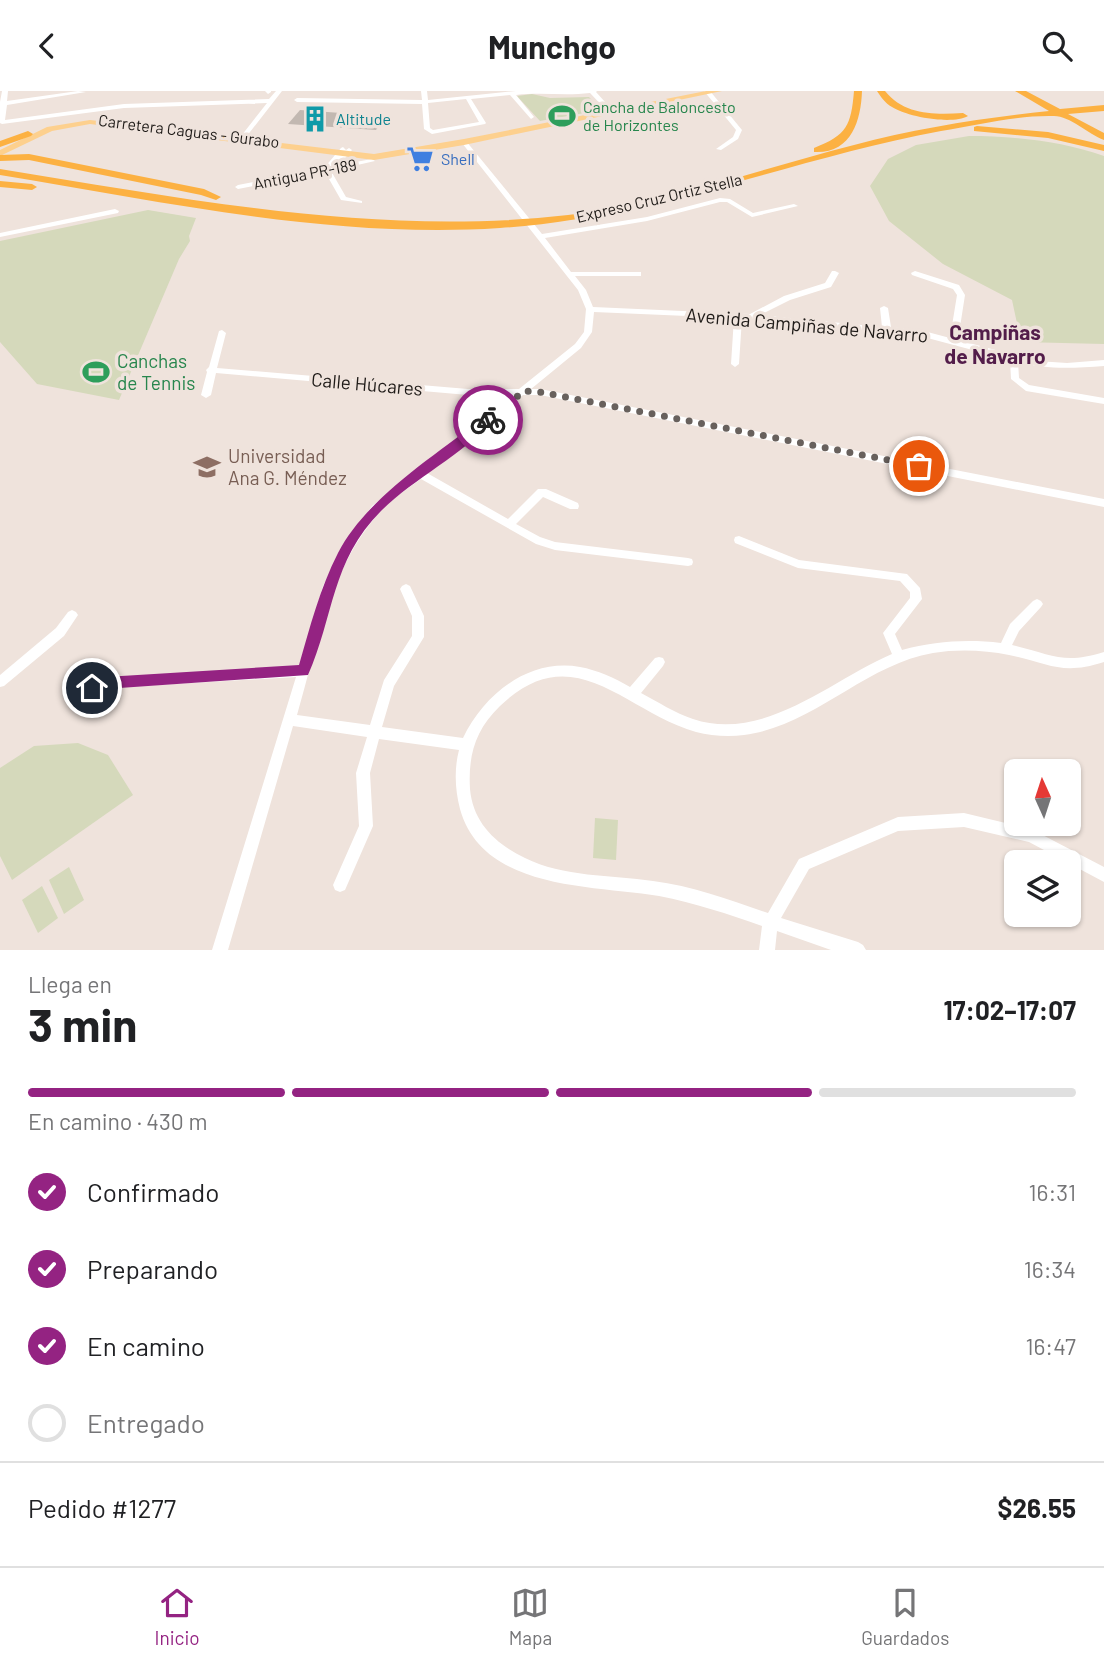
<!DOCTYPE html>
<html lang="es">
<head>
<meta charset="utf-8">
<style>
	:root { --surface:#fff; --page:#f6f6f6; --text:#202124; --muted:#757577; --line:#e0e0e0; --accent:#942382 }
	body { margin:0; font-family:Barlow,sans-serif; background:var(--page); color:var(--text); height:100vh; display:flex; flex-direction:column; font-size:26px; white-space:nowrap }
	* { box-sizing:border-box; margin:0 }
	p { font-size:23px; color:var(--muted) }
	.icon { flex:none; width:38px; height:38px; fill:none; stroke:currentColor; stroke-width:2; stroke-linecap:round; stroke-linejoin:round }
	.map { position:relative; height:859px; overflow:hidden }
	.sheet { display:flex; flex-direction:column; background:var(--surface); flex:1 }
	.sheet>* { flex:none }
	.needle { width:46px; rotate:357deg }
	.tools { position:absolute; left:1004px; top:668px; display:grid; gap:14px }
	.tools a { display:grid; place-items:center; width:77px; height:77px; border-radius:10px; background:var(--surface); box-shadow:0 2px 5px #0004; font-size:35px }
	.pin { position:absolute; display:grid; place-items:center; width:60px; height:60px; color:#fff; margin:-30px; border:4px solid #fff; border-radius:50%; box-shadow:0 2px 7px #0007 }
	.courier { position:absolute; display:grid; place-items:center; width:70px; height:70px; margin:-35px; border:5px solid #942382; border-radius:50%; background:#fff; color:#222; box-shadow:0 2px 9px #0007 }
	.summary em { font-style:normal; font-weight:700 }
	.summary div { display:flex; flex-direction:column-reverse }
	.summary { display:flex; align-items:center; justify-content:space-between; height:119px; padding:0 28px }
	h1 { font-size:46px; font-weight:700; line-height:52px }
	.bar { display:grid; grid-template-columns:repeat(4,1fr); gap:10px 7px; align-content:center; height:84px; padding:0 28px }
	.bar i { height:9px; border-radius:5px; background:var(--line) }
	.bar .active { background:var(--accent) }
	.bar p { grid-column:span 4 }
	.line { display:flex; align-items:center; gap:18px; padding:0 28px; border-top:2px solid var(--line) }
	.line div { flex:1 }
	ol { padding:0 28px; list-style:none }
	li { display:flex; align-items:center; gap:21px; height:77px }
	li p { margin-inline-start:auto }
	li .icon { padding:7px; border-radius:50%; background:var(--accent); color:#fff; stroke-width:4 }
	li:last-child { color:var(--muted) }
	li i { width:38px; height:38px; border:4px solid var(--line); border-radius:50% }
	header { display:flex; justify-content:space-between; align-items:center; height:91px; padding:0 28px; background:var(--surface); font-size:32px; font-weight:700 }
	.dock { display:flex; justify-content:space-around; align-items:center; height:98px; border-top:2px solid var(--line); background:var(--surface); font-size:19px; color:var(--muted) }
	.dock a { display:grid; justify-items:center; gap:4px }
	.dock .active { color:var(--accent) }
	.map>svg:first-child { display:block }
	.green { fill:#d5d9bb }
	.building { fill:#c2b8b1 }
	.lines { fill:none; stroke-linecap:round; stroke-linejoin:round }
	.minor { fill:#fff; fill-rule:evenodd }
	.major { fill:#fdd08e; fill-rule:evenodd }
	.highway { fill:#fcb142; fill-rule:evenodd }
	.route { fill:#942382 }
	.done { stroke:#68615d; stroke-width:7; stroke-dasharray:0 12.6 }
	.labels { text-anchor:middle; stroke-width:7; stroke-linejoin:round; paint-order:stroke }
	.far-leisure-label { font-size:16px; fill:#27864d; stroke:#efe3dc; text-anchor:start }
	.far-culture-label { font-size:16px; fill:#0d838f; stroke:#efe3dc; text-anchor:start }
	.far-street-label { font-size:16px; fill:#1f1b18; stroke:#efe3dc }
	.far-shop-label { font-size:16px; fill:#366cbe; stroke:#efe3dc; text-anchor:start }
	.street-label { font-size:19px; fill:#1f1b18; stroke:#efe3dc }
	.leisure-label { font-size:19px; fill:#27864d; stroke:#efe3dc; text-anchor:start }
	.education-label { font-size:19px; fill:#785e54; stroke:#efe3dc; text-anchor:start }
	.neighbourhood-label { font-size:21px; font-weight:bold; fill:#531d4a; stroke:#efe3dc }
</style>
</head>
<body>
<header><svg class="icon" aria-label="back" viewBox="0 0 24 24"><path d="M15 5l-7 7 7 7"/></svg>Munchgo<svg class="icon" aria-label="search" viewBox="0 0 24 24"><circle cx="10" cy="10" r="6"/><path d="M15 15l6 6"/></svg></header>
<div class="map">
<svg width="1104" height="859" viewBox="0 0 1104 859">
	<rect width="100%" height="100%" fill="#efe3dc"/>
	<!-- green -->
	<g class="green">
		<polygon points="532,3 550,7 589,6 601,19 540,30 517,5"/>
		<path d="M969 45C1014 45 1062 50 1104 65V253L1021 251 1012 209 943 173 889 130 870 95 888 68 916 54Z"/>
		<polygon points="148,119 196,127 189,145 190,150 179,168 119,309 37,293 0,251 0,150"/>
		<polygon points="78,652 108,664 133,704 12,789 0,765 0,677 34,655"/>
		<polygon points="595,727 618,729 616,769 593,767"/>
		<polygon points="69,776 84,809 64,823 49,789"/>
		<polygon points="42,795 58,827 38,842 22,809"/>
	</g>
	<!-- building -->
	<polygon class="building" points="300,19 341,22 385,26 376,39 288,33"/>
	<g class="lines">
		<!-- minor -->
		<g class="minor">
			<polygon points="2,0 8,0 7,10 78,0 86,1 7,14 5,29 124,13 269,8 276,0 282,0 243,50 241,51 238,49 267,12 124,17 2,33 0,32 0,11"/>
			<polygon points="265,0 271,0 271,1 268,3"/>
			<path d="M421 0H427L428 9 516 0H597L596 1 615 22 610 23 590 2C565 5 541 1 516 4L534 26 531 28 510 4 471 8 486 32 485 33 432 43 424 38 422 13 297 11 294 9 297 7 422 9ZM466 8 479 31 433 39 430 37 428 12Z"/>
			<polygon points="704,0 710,0 742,39 738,48 721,59 716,58 733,46 736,39"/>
			<path d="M464 49 466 50 542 143 647 126 720 107 730 108 753 122 794 113 798 115 752 126 727 111H720L647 130 545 147 571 181H641V185H575L586 199 593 216 750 223 784 205 825 192 832 180H835L839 182 831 196 790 209 760 224 882 236 880 217 884 215 888 217 891 236 920 239 950 247 957 204 953 198 912 184 911 182 915 180 959 194 965 204 958 249 1037 270 1067 272 1104 269V275C1074 277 1047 279 1018 271L1019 287 1029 294 1104 307V313L1026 300 1011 288 1010 269 920 245 742 227 739 273 735 276 731 273 734 227 594 221 592 241 581 257 531 298H540L1104 408V416L540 304H523L427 382 508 428 538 398H546L578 412 579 415 578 418H570L543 406 516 433 540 446 555 451 688 467 692 468 693 471 692 474 688 475 555 459 536 453 421 388C407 398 390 409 379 422 330 476 317 556 297 624L370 634 384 589 412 545V525L400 498 402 495 406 493 410 495 424 525V546L394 595 382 636 463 647C484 603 529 567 580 576 597 579 615 587 630 596L655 567 659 566 663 567 665 571 663 575 641 602C658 611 675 622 693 628 764 652 831 589 892 563L883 542 910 507V501L900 490 798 477 735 452 734 449 735 446 739 445 799 469 907 483 920 497 922 508 895 543 902 559C935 550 968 548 1001 552L1010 533 1033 510 1037 508 1041 510 1043 513 1041 516 1019 540 1012 554C1051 563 1063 574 1104 561V571C1061 585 1049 572 1009 564 985 559 957 558 933 562 864 574 814 635 744 644 729 646 711 645 696 641 625 621 574 544 500 615 475 639 468 665 470 698 473 732 496 753 525 767 563 786 611 784 653 790 693 795 730 809 768 822L799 768 898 726 964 722 1031 738 1104 776V791L1029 751 964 736 898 740 809 778 781 827 858 851 863 854 866 859H831L777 840 775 859H759L762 835C728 823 695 812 659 805 593 794 483 800 460 718 455 699 454 678 459 659L379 648 370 682 373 735 345 799 340 801 335 799 333 794 359 735 356 682 367 646 293 635 228 859H212L296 586 105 597 78 609 74 607 72 603 74 599 105 587 299 575 323 495 340 459 372 415 511 304H468L216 282 211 304 206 307 201 304 207 281 206 279 209 276 219 240 222 239 226 242 217 277 468 298H519L575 253 584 241 586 218 578 199 462 52V50Z"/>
			<polygon points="343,56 346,59 349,57 352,59 339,74 372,68 375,70 331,80 346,106 362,110 362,112 341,109 325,81 238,98 235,96 238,94 324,77 341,57"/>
			<polygon points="115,118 119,120 118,122 0,146 0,142"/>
			<polygon points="72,519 76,521 78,524 64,545 4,595 0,596 0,584 56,537 68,521"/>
		</g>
		<!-- major -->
		<polygon class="major" points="706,0 722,0 464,54 374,69 90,33 52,40 0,65 0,59 47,36 90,29 374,63 464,48"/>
		<!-- highway -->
		<g class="highway">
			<path d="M854 0H862C861 30 851 63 814 61V57C847 44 851 35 854 0Z"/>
			<path d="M877 0H885C904 24 935 24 963 22L968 25C952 34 908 26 892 16 885 12 881 6 877 0Z"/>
			<path d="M1015 0H1026L1060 18 1104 14V20L1068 23 1104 42V49C1088 43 1070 25 1054 25 1017 24 977 34 941 40 790 68 656 127 500 137 333 148 164 111 0 84V78C188 108 377 146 568 124 666 113 759 78 854 54 918 37 983 27 1049 20Z"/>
			<polygon points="977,35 1048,41 1104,54 1104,60 1048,47 974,40 974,36"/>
			<polygon points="28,40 33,43 31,45 0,56 0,50"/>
			<polygon points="29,63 204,98 221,106 216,109 201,104 29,69 0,70 0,64"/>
			<polygon points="0,90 32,93 37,96 32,99 0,96"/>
		</g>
	</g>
	<!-- route -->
	<path class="route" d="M484 326 493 329C464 363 413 388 381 420 331 470 334 526 308 584L105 598 92 603 87 602V593L105 586 299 574C310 536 320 497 338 462 367 406 435 365 484 326Z"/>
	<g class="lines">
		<!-- done -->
		<polyline class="done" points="488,329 524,300 540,301 919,375"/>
	</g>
	<!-- icons -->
	<defs>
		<g id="stadium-bare" transform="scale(2.1)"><path d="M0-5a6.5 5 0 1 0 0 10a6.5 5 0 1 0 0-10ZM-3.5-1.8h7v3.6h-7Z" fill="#2e9e5b" stroke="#efe3dc" stroke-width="2.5" paint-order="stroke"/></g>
		<g id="building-bare" transform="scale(2.1)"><path d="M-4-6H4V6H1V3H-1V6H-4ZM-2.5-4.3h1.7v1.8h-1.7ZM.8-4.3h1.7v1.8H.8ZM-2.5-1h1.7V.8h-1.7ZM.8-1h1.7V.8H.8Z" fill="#0f9aa8" stroke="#efe3dc" stroke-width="2.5" paint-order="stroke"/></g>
		<g id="supermarket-bare" transform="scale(2.1)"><path d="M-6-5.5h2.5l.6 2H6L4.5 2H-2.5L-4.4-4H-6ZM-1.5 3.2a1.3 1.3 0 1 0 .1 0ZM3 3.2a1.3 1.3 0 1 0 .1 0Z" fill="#3f7fe0" stroke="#efe3dc" stroke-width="2.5" paint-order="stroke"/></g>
		<g id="university-bare" transform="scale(2.1)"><path d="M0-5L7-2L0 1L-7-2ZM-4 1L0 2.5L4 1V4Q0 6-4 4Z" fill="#8d6e63" stroke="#efe3dc" stroke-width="2.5" paint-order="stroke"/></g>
	</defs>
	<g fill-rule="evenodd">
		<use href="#stadium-bare" x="562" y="25"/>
		<use href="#building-bare" x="315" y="28"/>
		<use href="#supermarket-bare" x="420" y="68"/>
		<use href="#stadium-bare" x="96" y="281"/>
		<use href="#university-bare" x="207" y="376"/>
	</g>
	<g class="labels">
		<!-- far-leisure labels -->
		<g class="far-leisure-label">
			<text x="583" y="22">Cancha de Baloncesto<tspan x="583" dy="18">de Horizontes</tspan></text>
		</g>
		<!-- far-culture labels -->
		<g class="far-culture-label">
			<text x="336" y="34">Altitude</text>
		</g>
		<!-- far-street labels -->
		<g class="far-street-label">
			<text transform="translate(189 40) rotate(7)" y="6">Carretera Caguas - Gurabo</text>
			<text transform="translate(305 83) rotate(-11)" y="6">Antigua PR-189</text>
			<text transform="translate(659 107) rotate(-13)" y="6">Expreso Cruz Ortiz Stella</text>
		</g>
		<!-- far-shop labels -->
		<g class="far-shop-label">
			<text x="441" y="74">Shell</text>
		</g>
		<!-- street labels -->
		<g class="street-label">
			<text transform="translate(807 234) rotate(5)" y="7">Avenida Campiñas de Navarro</text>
			<text transform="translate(367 293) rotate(5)" y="7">Calle Húcares</text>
		</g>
		<!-- leisure labels -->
		<g class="leisure-label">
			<text x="117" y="277">Canchas<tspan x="117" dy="22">de Tennis</tspan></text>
		</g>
		<!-- education labels -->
		<g class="education-label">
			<text x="228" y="372">Universidad<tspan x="228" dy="22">Ana G. Méndez</tspan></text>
		</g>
		<!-- neighbourhood labels -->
		<g class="neighbourhood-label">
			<text x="995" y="249">Campiñas<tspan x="995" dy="24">de Navarro</tspan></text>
		</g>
	</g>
</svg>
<div class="tools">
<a><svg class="needle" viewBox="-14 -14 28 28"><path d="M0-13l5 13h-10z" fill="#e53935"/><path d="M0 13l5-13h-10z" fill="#757577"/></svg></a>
<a><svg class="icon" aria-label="layers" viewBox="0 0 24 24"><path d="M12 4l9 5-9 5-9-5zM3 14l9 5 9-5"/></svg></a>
</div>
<div class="pin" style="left:919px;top:375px;background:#ea580c"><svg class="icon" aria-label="bag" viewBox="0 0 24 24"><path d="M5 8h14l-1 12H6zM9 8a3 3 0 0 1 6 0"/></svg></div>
<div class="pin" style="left:92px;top:597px;background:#1f2937"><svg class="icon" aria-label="home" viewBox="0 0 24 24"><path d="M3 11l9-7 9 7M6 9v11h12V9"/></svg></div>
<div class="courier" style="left:488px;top:329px"><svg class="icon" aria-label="bike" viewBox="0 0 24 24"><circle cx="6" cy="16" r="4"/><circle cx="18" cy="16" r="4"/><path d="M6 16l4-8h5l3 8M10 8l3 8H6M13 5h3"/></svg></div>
</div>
<section class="sheet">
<div class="summary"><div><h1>3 min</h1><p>Llega en</p></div><em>17:02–17:07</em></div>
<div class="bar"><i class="active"></i><i class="active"></i><i class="active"></i><i></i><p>En camino · 430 m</p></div>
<ol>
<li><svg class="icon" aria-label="check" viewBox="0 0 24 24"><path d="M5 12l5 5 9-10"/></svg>Confirmado<p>16:31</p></li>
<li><svg class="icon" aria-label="check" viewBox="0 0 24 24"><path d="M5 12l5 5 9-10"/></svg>Preparando<p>16:34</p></li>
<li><svg class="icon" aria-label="check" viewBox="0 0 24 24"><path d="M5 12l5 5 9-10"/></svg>En camino<p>16:47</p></li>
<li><i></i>Entregado</li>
</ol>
<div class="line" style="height:91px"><div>Pedido #1277</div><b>$26.55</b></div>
</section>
<nav class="dock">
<a class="active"><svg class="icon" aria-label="home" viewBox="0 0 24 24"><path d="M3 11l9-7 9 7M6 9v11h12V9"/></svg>Inicio</a>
<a><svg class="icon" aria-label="map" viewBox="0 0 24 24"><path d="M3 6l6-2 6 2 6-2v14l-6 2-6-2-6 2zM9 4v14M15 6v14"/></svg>Mapa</a>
<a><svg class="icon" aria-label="saved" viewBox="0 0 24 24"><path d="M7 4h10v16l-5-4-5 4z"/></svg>Guardados</a>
</nav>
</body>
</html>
